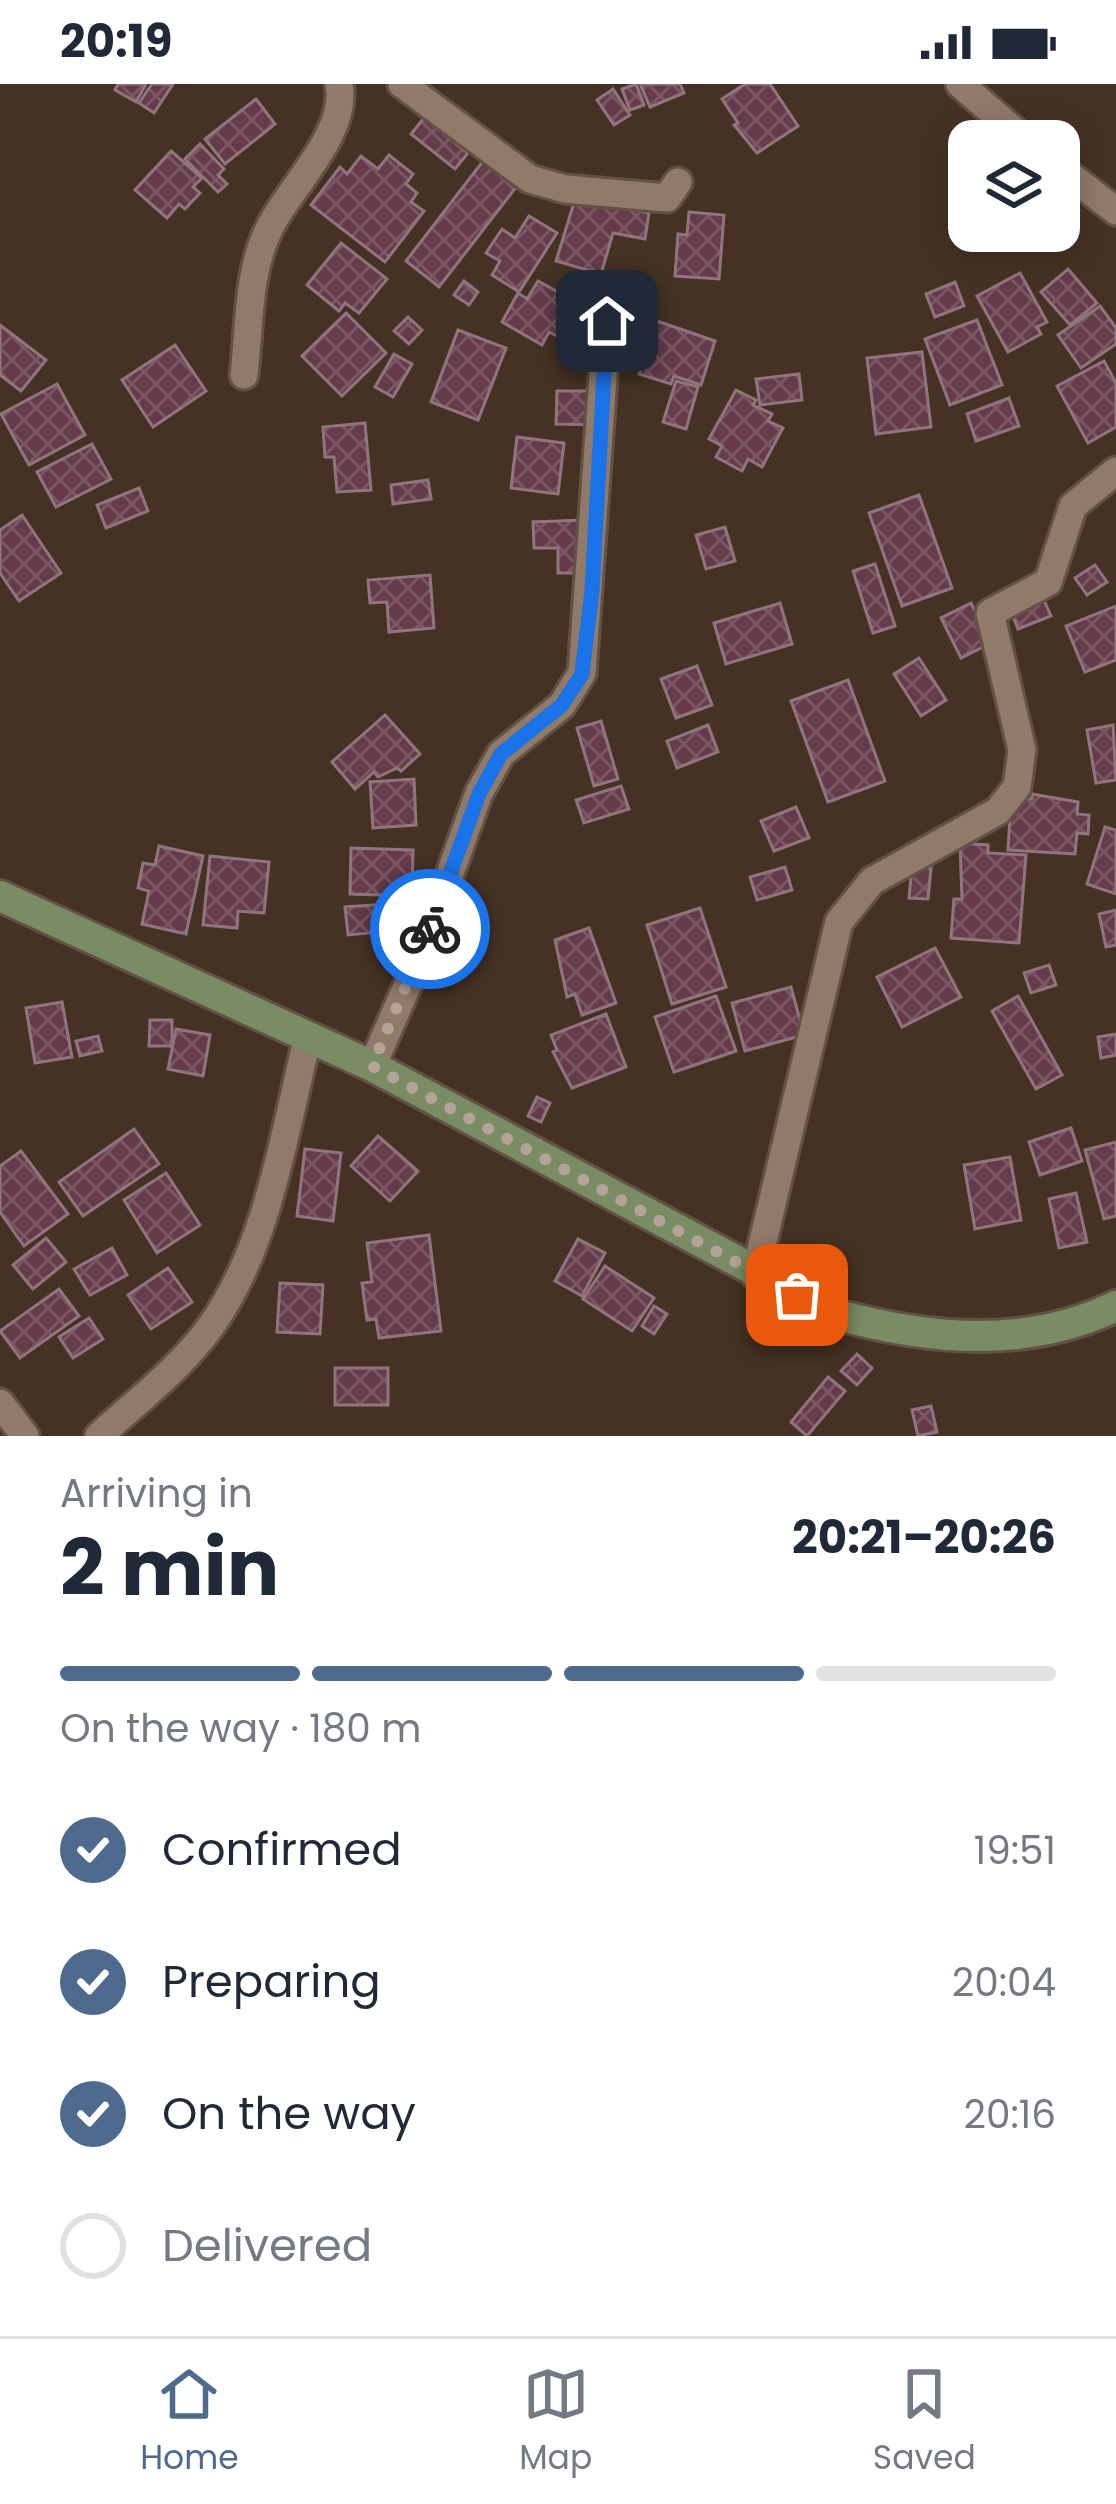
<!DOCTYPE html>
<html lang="en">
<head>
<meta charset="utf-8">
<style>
	:root { --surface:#fff; --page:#f2f2f3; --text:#1f2937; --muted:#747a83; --line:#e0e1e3; --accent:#4e6b8f }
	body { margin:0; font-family:Poppins,sans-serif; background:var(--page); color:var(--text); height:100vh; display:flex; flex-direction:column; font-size:45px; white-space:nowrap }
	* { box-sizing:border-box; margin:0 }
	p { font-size:39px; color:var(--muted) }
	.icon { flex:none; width:66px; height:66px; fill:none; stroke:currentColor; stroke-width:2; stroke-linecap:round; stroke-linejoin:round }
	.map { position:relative; height:1352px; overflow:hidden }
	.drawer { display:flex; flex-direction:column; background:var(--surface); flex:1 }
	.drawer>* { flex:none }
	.buttons { position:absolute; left:948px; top:36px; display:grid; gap:24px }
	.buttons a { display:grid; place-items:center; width:132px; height:132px; border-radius:24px; background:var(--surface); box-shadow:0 6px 30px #0003; font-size:60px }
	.pin { position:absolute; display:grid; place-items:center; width:102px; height:102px; color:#fff; margin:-51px; border-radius:24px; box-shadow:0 6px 18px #0006 }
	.courier { position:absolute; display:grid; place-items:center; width:120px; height:120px; margin:-60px; border:9px solid #1a73e8; border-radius:50%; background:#fff; color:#222; box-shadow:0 3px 15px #0007 }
	.headline em { font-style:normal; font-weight:700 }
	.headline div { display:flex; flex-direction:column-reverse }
	.headline { display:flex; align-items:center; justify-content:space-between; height:204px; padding:0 60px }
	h1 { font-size:78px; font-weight:700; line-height:90px }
	.bar { display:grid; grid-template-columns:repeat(4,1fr); gap:18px 12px; align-content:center; height:144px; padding:0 60px }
	.bar i { height:15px; border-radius:9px; background:var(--line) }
	.bar .selected { background:var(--accent) }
	.bar p { grid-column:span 4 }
	ol { padding:0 60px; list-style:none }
	li { display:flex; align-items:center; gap:36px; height:132px }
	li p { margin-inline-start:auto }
	li .icon { padding:12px; border-radius:50%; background:var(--accent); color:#fff; stroke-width:4 }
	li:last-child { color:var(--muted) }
	li i { width:66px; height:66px; border:6px solid var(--line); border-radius:50% }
	.status { display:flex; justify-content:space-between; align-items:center; height:84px; padding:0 60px; background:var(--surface); direction:ltr }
	.status svg { height:33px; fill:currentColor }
	.tabs { display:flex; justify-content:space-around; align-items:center; height:168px; border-top:3px solid var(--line); background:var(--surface); font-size:33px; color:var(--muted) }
	.tabs a { display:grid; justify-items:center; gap:6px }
	.tabs .selected { color:var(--accent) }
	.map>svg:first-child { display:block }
	.building { fill:url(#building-cross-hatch); stroke:#91757e; stroke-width:3 }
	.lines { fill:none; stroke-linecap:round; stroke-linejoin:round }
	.minor-casing { stroke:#625145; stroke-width:33 }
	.secondary-casing { stroke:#625145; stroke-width:36 }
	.minor { stroke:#917a6a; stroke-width:27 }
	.secondary { stroke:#7a8c64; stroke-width:30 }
	.done { stroke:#b3a398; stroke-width:12; stroke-dasharray:0 21.6 }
	.route { stroke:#1a73e8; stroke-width:15 }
</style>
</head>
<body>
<div class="status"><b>20:19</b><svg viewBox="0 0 49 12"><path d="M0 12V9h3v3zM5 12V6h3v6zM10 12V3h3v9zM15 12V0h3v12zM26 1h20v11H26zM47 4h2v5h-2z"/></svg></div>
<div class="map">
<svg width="1116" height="1352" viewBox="0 0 1116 1352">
	<defs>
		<pattern id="building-cross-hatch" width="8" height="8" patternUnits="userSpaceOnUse" patternTransform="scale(3)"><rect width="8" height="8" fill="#653b4b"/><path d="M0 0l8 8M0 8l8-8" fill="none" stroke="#7b5764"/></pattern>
	</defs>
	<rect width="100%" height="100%" fill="#463224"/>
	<!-- building -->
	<g class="building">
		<polygon points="118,0 146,0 136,18 115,6"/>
		<polygon points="152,0 173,0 154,29 139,19"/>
		<polygon points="636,0 644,21 630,26 622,5"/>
		<polygon points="640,0 680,0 684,9 650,23"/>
		<polygon points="745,0 770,0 798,42 757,69 734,41 738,39 722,15"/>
		<polygon points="613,5 630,31 614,41 597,16"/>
		<polygon points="256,15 275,40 225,80 205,55"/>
		<polygon points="424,34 468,69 455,85 411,50"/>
		<polygon points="200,60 224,85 218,91 227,100 218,108 185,75"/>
		<polygon points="171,67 202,94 193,103 200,109 185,125 179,120 167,134 135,106"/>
		<polygon points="389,71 413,90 406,100 417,109 411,118 424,127 385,178 311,121 340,83 347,90 361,72 378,85"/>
		<polygon points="483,77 517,102 439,203 406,177"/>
		<polygon points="576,112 649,129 645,155 613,149 601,190 556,177"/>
		<polygon points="689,128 724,131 719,195 675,192 678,150 687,151"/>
		<polygon points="529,132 557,149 519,208 492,191 500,177 486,169 502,145 515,154"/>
		<polygon points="341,159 387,195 359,229 345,219 339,227 307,201"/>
		<polygon points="1068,185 1097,219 1070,241 1041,208"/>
		<polygon points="1020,189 1047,238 1037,243 1041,250 1008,268 977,212"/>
		<polygon points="464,197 478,208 469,221 454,211"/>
		<polygon points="538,197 580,220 561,254 549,248 542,261 502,238 518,209 527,215"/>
		<polygon points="955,198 964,222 935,233 926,210"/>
		<polygon points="1100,222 1116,244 1116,260 1081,284 1058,251"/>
		<polygon points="346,229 386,269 342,312 302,272"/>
		<polygon points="408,233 422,246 409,260 394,247"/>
		<polygon points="977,236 1002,301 950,321 925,255"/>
		<polygon points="657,237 715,257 701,301 674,292 671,300 639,290"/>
		<polygon points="0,241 46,276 21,307 0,291"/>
		<polygon points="458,246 506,264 478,336 431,318"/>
		<polygon points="175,261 206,307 153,343 122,296"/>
		<polygon points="922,268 931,343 876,350 867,274"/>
		<polygon points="394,270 412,280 393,313 375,303"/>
		<polygon points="1104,277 1116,299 1116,343 1088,359 1057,302"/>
		<polygon points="799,290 802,316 760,321 756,295"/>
		<polygon points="676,297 698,303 686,345 663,338"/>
		<polygon points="57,300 85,351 29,381 1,330"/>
		<polygon points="736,306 756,316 753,321 772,330 768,337 783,344 762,383 748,375 742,387 716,373 722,362 709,355"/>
		<polygon points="557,307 600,307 600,341 556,340"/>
		<polygon points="1009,314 1019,342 976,357 967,330"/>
		<polygon points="365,339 371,406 337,408 334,373 325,373 323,343"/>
		<polygon points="517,353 564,359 558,410 511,404"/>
		<polygon points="92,360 111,395 56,423 37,388"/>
		<polygon points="428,396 431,415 393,420 391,401"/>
		<polygon points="139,404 148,427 106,444 97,421"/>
		<polygon points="919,411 952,504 902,522 869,429"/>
		<polygon points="22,431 61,489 19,517 0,489 0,446"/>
		<polygon points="583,436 584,489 558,489 558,464 534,464 533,438"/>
		<polygon points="725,443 735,477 706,485 696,451"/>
		<polygon points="875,480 895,542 873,549 853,487"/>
		<polygon points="1095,481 1107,498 1087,511 1075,494"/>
		<polygon points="430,491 434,544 389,548 387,518 370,519 368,496"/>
		<polygon points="1043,514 1051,532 1018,545 1011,527"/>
		<polygon points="780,519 792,560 726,580 714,539"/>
		<polygon points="971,519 991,559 961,574 941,534"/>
		<polygon points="1116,522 1116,576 1085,588 1066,542"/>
		<polygon points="919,574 946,616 921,632 894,590"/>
		<polygon points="697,582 712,621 676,634 661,595"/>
		<polygon points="848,596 885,697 828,718 791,617"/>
		<polygon points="385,631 420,670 401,687 397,684 378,693 374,688 355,705 332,678"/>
		<polygon points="601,637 618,695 594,702 577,644"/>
		<polygon points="708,641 718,668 677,684 667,657"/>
		<polygon points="1113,641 1116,696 1096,699 1087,646"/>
		<polygon points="414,695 416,741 373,744 370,698"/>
		<polygon points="621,702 629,725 584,739 576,716"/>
		<polygon points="1032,710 1078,718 1077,730 1089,731 1088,750 1077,749 1075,770 1008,766 1011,714 1032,715"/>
		<polygon points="796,723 809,754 774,767 761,737"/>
		<polygon points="1105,743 1116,746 1116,810 1087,800"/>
		<polygon points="960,759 988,761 988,769 1026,771 1019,859 951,854 954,815 962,815"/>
		<polygon points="159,762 203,772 186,850 142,840 149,807 138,804 143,779 155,781"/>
		<polygon points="351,764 413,766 412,812 350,810"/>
		<polygon points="210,772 269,778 264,829 238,827 237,844 203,841"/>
		<polygon points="912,782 931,784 928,815 909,814"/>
		<polygon points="785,783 792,806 757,816 750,793"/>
		<polygon points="403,819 405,846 348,851 345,823"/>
		<polygon points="700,824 726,903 672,920 647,841"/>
		<polygon points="1116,826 1116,861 1106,863 1099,830"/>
		<polygon points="589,844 616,919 582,931 575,910 567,913 555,856"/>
		<polygon points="935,864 961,913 902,943 877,893"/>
		<polygon points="1049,881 1056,901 1031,909 1024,889"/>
		<polygon points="791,903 804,951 745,967 732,919"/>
		<polygon points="716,912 736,967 674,988 655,933"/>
		<polygon points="1018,912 1062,991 1036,1005 992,927"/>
		<polygon points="62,918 72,973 35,979 26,924"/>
		<polygon points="606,930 626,983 572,1004 553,968 557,966 551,951"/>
		<polygon points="150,936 172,936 172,962 149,962"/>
		<polygon points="176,945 210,951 203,992 168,985"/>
		<polygon points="1116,950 1116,971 1101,974 1098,953"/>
		<polygon points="98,952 102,967 80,972 76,957"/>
		<polygon points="537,1013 550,1019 541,1038 528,1032"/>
		<polygon points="1071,1044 1082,1077 1040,1091 1029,1058"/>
		<polygon points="134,1045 159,1080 83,1132 59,1098"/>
		<polygon points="378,1052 418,1087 390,1117 351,1082"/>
		<polygon points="1116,1058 1116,1132 1104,1135 1085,1066"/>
		<polygon points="305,1065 341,1069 333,1137 297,1132"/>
		<polygon points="21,1067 68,1130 24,1162 0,1128 0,1082"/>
		<polygon points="1010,1073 1021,1136 975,1145 964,1081"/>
		<polygon points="166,1089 200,1141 157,1169 124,1116"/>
		<polygon points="1076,1109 1087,1158 1059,1164 1049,1115"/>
		<polygon points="429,1151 441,1247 379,1254 376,1235 367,1236 362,1199 372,1198 367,1159"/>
		<polygon points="46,1154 66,1178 33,1205 13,1181"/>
		<polygon points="578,1155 605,1169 582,1212 555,1197"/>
		<polygon points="112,1164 127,1191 90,1211 74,1185"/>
		<polygon points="605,1182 654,1214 632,1247 583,1215"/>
		<polygon points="168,1184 192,1218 151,1245 128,1211"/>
		<polygon points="280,1199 323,1201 320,1250 277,1248"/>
		<polygon points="59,1205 79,1232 20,1274 0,1247"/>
		<polygon points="654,1222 667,1230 654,1250 642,1242"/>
		<polygon points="89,1234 103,1255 73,1274 59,1253"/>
		<polygon points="857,1270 872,1284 857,1301 841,1287"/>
		<rect x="335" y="1284" width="53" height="37"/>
		<polygon points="828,1293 845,1307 807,1352 791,1338"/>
		<polygon points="931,1322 937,1348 918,1352 912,1326"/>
	</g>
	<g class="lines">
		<!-- minor casing -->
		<g class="minor-casing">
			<g id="minor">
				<polyline points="402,0 530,95 565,105 667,114 678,98"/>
				<polyline points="960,0 1026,57"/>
				<polyline points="1059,83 1116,127"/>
				<path d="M244 291C250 241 247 188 270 143 290 103 349 48 339 0"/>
				<polyline points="372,982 420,873 479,709 501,670 562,621 582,589 607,237"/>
				<polyline points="755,1191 839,838 872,797 998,727 1017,703 1022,666 990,529 1048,498 1073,422 1116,387"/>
				<polyline points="0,1319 25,1352"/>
				<path d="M99 1352C137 1317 181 1284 211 1242 269 1161 284 1048 308 953"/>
			</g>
		</g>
		<!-- secondary casing -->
		<g class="secondary-casing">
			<path id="secondary" d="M0 812 372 982 838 1231C930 1256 1028 1265 1116 1222"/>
		</g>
		<!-- minor -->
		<use href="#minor" class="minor"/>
		<!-- secondary -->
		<use href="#secondary" class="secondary"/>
	</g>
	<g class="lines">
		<!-- done -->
		<polyline class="done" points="430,845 372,982 797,1211"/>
		<!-- route -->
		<polyline class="route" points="430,845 479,710 501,670 562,621 582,590 592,506 607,237"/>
	</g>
</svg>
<div class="buttons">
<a><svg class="icon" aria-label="layers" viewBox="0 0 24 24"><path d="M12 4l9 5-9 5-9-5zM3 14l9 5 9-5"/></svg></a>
</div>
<div class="pin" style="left:797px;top:1211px;background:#ea580c"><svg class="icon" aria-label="bag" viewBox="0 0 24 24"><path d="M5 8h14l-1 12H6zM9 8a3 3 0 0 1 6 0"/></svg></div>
<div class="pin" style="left:607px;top:237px;background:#1f2937"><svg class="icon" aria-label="home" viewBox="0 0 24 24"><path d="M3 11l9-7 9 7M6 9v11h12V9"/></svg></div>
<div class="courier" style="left:430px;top:845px"><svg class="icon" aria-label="bike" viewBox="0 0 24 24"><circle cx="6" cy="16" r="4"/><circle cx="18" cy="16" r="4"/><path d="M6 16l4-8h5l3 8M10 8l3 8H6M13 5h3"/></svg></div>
</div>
<section class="drawer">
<div class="headline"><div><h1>2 min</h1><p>Arriving in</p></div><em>20:21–20:26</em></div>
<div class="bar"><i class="selected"></i><i class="selected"></i><i class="selected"></i><i></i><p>On the way · 180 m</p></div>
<ol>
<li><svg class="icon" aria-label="check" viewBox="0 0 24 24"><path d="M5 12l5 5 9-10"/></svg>Confirmed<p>19:51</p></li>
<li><svg class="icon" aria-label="check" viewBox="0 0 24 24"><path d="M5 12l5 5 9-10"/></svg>Preparing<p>20:04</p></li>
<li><svg class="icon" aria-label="check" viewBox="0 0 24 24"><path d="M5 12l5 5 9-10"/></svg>On the way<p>20:16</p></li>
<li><i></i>Delivered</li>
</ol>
</section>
<nav class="tabs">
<a class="selected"><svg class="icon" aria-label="home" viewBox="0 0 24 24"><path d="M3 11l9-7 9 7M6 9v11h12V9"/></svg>Home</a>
<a><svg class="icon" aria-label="map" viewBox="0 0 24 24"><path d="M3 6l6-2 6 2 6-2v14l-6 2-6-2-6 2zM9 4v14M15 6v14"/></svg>Map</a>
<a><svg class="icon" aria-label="saved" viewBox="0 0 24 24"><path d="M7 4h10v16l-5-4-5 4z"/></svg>Saved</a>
</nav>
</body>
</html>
